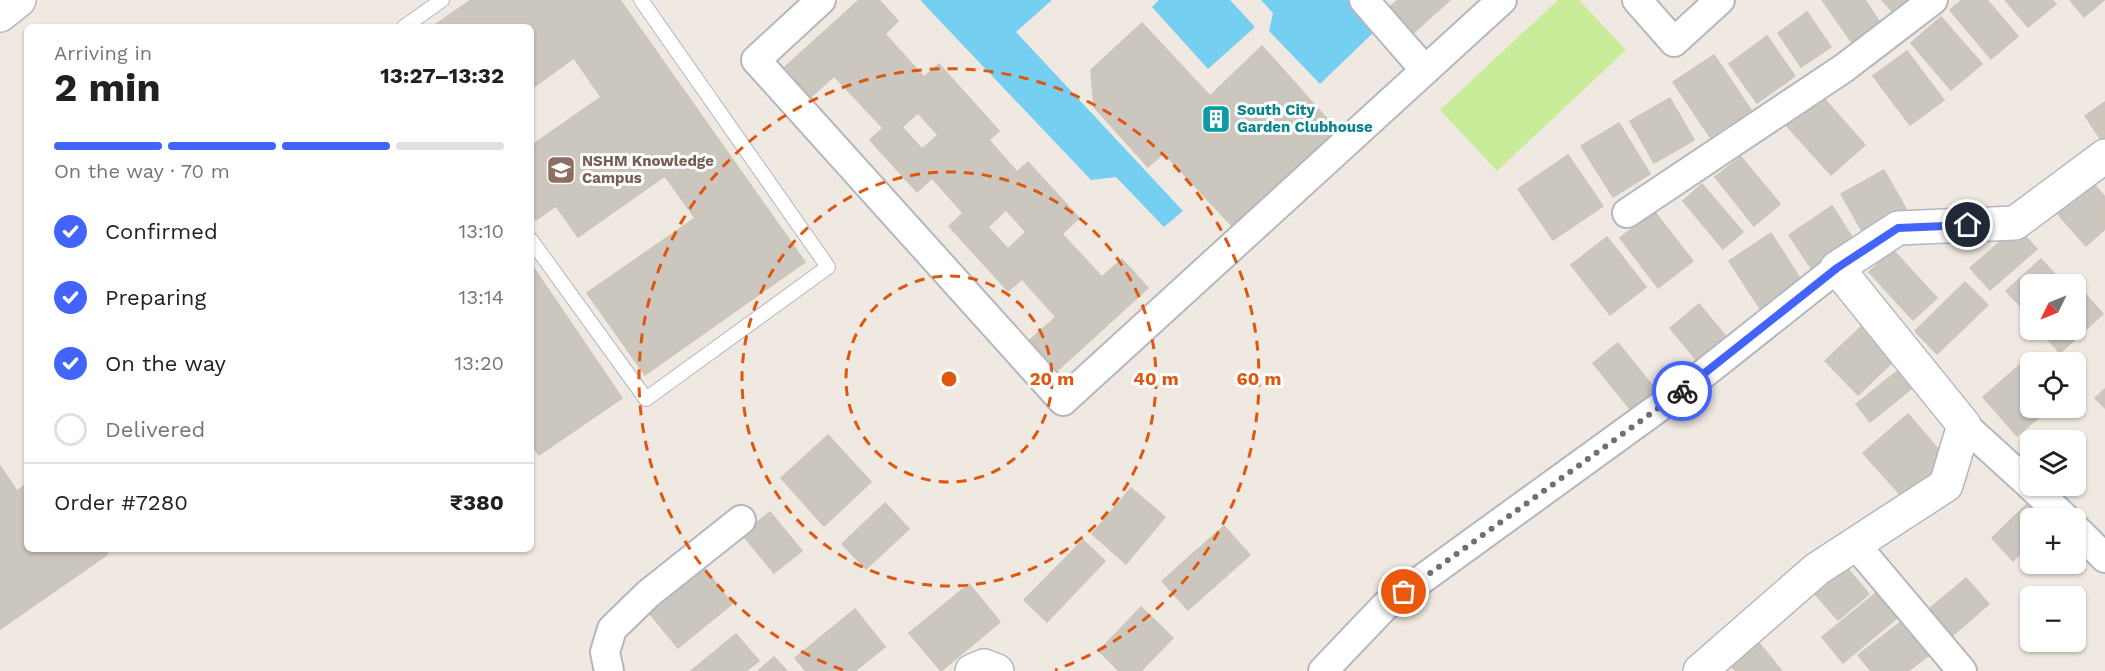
<!DOCTYPE html>
<html lang="en">
<head>
<meta charset="utf-8">
<style>
	:root { --surface:#fff; --page:#f6f6f6; --text:#202124; --muted:#757577; --line:#e0e0e0; --accent:#4264fb }
	body { margin:0; font-family:"Work Sans",sans-serif; background:var(--page); color:var(--text); height:100vh; display:flex; flex-direction:column; font-size:22px; white-space:nowrap }
	* { box-sizing:border-box; margin:0 }
	p { font-size:20px; color:var(--muted) }
	.icon { flex:none; width:33px; height:33px; fill:none; stroke:currentColor; stroke-width:2; stroke-linecap:round; stroke-linejoin:round }
	.map { position:relative; flex:1; overflow:hidden }
	.details { position:absolute; left:24px; top:24px; width:510px; height:528px; display:flex; flex-direction:column; background:var(--surface); border-radius:9px; box-shadow:0 2px 4px #0004 }
	.details>* { flex:none }
	.needle { width:39px; rotate:227deg }
	.buttons { position:absolute; left:2020px; top:274px; display:grid; gap:12px }
	.buttons a { display:grid; place-items:center; width:66px; height:66px; border-radius:9px; background:var(--surface); box-shadow:0 2px 4px #0004; font-size:30px }
	.pin { position:absolute; display:grid; place-items:center; width:51px; height:51px; color:#fff; margin:-26px; border:3px solid #fff; border-radius:50%; box-shadow:0 2px 6px #0007 }
	.courier { position:absolute; display:grid; place-items:center; width:60px; height:60px; margin:-30px; border:4px solid #4264fb; border-radius:50%; background:#fff; color:#222; box-shadow:0 2px 8px #0007 }
	.head em { font-style:normal; font-weight:700 }
	.head div { display:flex; flex-direction:column-reverse }
	.head { display:flex; align-items:center; justify-content:space-between; height:102px; padding:0 30px }
	h1 { font-size:39px; font-weight:700; line-height:45px }
	.bar { display:grid; grid-template-columns:repeat(4,1fr); gap:9px 6px; align-content:center; height:72px; padding:0 30px }
	.bar i { height:8px; border-radius:4px; background:var(--line) }
	.bar .selected { background:var(--accent) }
	.bar p { grid-column:span 4 }
	.line { display:flex; align-items:center; gap:15px; padding:0 30px; border-top:2px solid var(--line) }
	.line div { flex:1 }
	ol { padding:0 30px; list-style:none }
	li { display:flex; align-items:center; gap:18px; height:66px }
	li p { margin-inline-start:auto }
	li .icon { padding:6px; border-radius:50%; background:var(--accent); color:#fff; stroke-width:4 }
	li:last-child { color:var(--muted) }
	li i { width:33px; height:33px; border:3px solid var(--line); border-radius:50% }
	.map>svg:first-child { display:block }
	.pitch { fill:#c9ec9a }
	.water { fill:#75cff0 }
	.building { fill:#cbc7bf; stroke:#cbc5ba; stroke-width:1.5; fill-rule:evenodd }
	.lines { fill:none; stroke-linecap:round; stroke-linejoin:round }
	.lane-casing { stroke:#b4b7c1; stroke-width:16 }
	.street-casing { stroke:#b4b7c1; stroke-width:32 }
	.secondary-casing { stroke:#b4b7c1; stroke-width:36 }
	.lane { stroke:#fff; stroke-width:14 }
	.street { stroke:#fff; stroke-width:28 }
	.secondary { stroke:#fff; stroke-width:33 }
	.done { stroke:#726f6d; stroke-width:6; stroke-dasharray:0 10.8 }
	.route { stroke:#4264fb; stroke-width:8 }
	.ring { fill:none; stroke:#df570e; stroke-width:3; stroke-dasharray:10 8 }
	.labels { text-anchor:middle; stroke-width:6; stroke-linejoin:round; paint-order:stroke }
	.culture-label { font-size:15px; font-weight:bold; fill:#0d838f; stroke:#fff; text-anchor:start }
	.education-label { font-size:15px; font-weight:bold; fill:#785e54; stroke:#fff; text-anchor:start }
	.centre { fill:#df570e; stroke:#fff; stroke-width:3 }
	.ring-label { font-size:18px; text-anchor:middle; font-weight:bold; fill:#df570e; stroke:#fff; stroke-width:6; stroke-linejoin:round; paint-order:stroke }
</style>
</head>
<body>
<div class="map">
<svg width="2105" height="671" viewBox="0 0 2105 671">
	<rect width="100%" height="100%" fill="#efe9e1"/>
	<!-- pitch -->
	<polygon class="pitch" points="1558,0 1579,0 1626,50 1497,171 1440,110"/>
	<!-- water -->
	<g class="water">
		<polygon points="922,0 1052,0 1016,32 1183,211 1164,227 1116,177 1091,180 921,1"/>
		<polygon points="1159,0 1230,0 1255,27 1208,69 1152,7"/>
		<polygon points="1261,0 1348,0 1375,31 1320,84 1269,31 1273,13"/>
	</g>
	<!-- building -->
	<g class="building">
		<polygon points="471,0 620,0 805,262 645,375 587,293 695,218 665,176 578,237 556,206 536,220 531,214 531,146 601,97 574,58 531,89 531,27 432,27"/>
		<path d="M859 0H879L898 21 885 34 924 77 939 64 999 131 989 140 1017 172 1028 162 1079 218 1062 234 1102 277 1122 259 1148 288 1058 370 1030 340 1056 317 1022 279 1008 291 949 226 963 213 932 178 917 192 870 140 883 128 834 76 811 97 785 67ZM918 113 938 135 922 149 902 127ZM1006 210 1026 232 1008 249 988 227Z"/>
		<polygon points="1398,0 1450,0 1410,36 1386,10"/>
		<polygon points="1822,0 1865,0 1881,24 1853,44"/>
		<polygon points="1882,0 1907,0 1893,12"/>
		<polygon points="1962,0 1987,0 2018,36 1991,59 1950,10"/>
		<polygon points="2005,0 2052,0 2056,4 2028,27"/>
		<polygon points="2070,0 2104,0 2084,17"/>
		<polygon points="1807,12 1831,47 1801,67 1778,33"/>
		<polygon points="1941,17 1982,64 1951,90 1911,43"/>
		<polygon points="1142,23 1210,96 1262,46 1337,130 1232,226 1164,153 1148,167 1094,107 1091,70"/>
		<polygon points="1767,36 1795,76 1757,103 1729,64"/>
		<polygon points="1907,51 1944,100 1910,125 1873,76"/>
		<polygon points="1714,55 1751,110 1710,137 1673,82"/>
		<polygon points="1820,94 1865,145 1831,175 1786,125"/>
		<polygon points="1670,98 1694,140 1654,163 1630,121"/>
		<polygon points="2105,102 2105,138 2102,141 2085,116"/>
		<polygon points="1619,123 1650,174 1613,197 1581,146"/>
		<polygon points="1568,155 1603,206 1553,240 1518,189"/>
		<polygon points="1741,157 1780,204 1754,226 1715,177"/>
		<polygon points="1884,170 1909,214 1866,238 1841,194"/>
		<polygon points="2091,181 2105,197 2105,229 2086,246 2056,212"/>
		<polygon points="1702,184 1743,232 1723,249 1683,201"/>
		<polygon points="1832,206 1856,243 1813,271 1789,235"/>
		<polygon points="1654,211 1693,261 1658,288 1620,238"/>
		<polygon points="2017,227 2037,249 1990,290 1970,268"/>
		<polygon points="1771,233 1805,286 1763,313 1729,261"/>
		<polygon points="1607,237 1646,287 1610,315 1571,265"/>
		<polygon points="1893,250 1937,298 1913,320 1869,272"/>
		<polygon points="2041,259 2063,283 2061,285 2031,285 2031,313 2029,315 2006,291"/>
		<polygon points="531,264 622,398 539,455 531,443"/>
		<polygon points="1965,282 1988,305 1937,354 1915,331"/>
		<polygon points="2078,286 2103,314 2060,353 2039,330 2076,330 2076,288"/>
		<polygon points="1699,304 1733,345 1704,369 1670,328"/>
		<polygon points="1868,320 1901,354 1858,395 1825,361"/>
		<polygon points="1618,343 1663,399 1638,419 1593,363"/>
		<polygon points="2035,352 2044,363 2031,363 2031,408 2050,408 2017,436 1983,397"/>
		<polygon points="1911,360 1925,378 1870,422 1856,404"/>
		<polygon points="2105,389 2105,408 2095,398"/>
		<polygon points="1908,414 1950,463 1906,501 1863,453"/>
		<polygon points="828,435 871,482 824,526 781,478"/>
		<polygon points="0,466 17,491 27,484 27,549 104,549 108,554 0,629"/>
		<polygon points="1131,488 1165,517 1126,564 1092,534"/>
		<polygon points="2030,501 2047,519 2031,519 2031,543 2013,561 1992,538"/>
		<polygon points="885,503 909,529 866,569 842,544"/>
		<polygon points="770,512 802,551 774,573 742,534"/>
		<polygon points="1224,526 1250,555 1188,610 1162,581"/>
		<polygon points="1083,540 1105,561 1047,622 1024,600"/>
		<polygon points="698,560 732,604 678,648 643,605"/>
		<polygon points="1846,567 1869,594 1838,620 1815,594"/>
		<polygon points="1966,578 1989,604 1952,636 1929,609"/>
		<polygon points="1888,583 1909,608 1843,663 1822,637"/>
		<polygon points="969,584 1000,622 941,671 909,633"/>
		<polygon points="1141,607 1173,638 1141,671 1119,671 1099,651"/>
		<polygon points="855,609 885,647 855,671 806,671 795,658"/>
		<polygon points="1902,621 1929,655 1908,671 1871,671 1858,655"/>
		<polygon points="736,634 759,661 746,671 691,671"/>
		<polygon points="1759,643 1782,671 1736,671 1731,666"/>
		<polygon points="774,657 787,671 758,671"/>
	</g>
	<g class="lines">
		<!-- lane casing -->
		<g class="lane-casing">
			<g id="lane">
				<polyline points="404,27 442,0"/>
				<polyline points="531,240 646,399 828,267 641,0"/>
			</g>
		</g>
		<!-- street casing -->
		<g class="street-casing">
			<g id="street">
				<polyline points="821,0 756,60 1063,401 1502,0"/>
				<polyline points="1364,0 1425,70"/>
				<polyline points="1637,0 1674,42 1720,0"/>
				<polyline points="1627,213 1844,68 1933,0"/>
				<polyline points="1964,425 2031,486"/>
				<polyline points="2031,486 2066,519"/>
				<polyline points="2076,529 2105,558"/>
				<polyline points="1855,544 1962,671"/>
				<polyline points="609,671 605,652 612,629 648,594 741,520"/>
				<polyline points="1323,671 1385,606 1687,387 1837,268"/>
			</g>
		</g>
		<!-- secondary casing -->
		<g class="secondary-casing">
			<g id="secondary">
				<polyline points="0,15 19,0"/>
				<polyline points="972,671 984,666 997,671"/>
				<polyline points="1700,671 1817,569 1946,485 1964,425 1837,268 1898,228 2015,223 2105,156"/>
			</g>
		</g>
		<!-- lane -->
		<use href="#lane" class="lane"/>
		<!-- street -->
		<use href="#street" class="street"/>
		<!-- secondary -->
		<use href="#secondary" class="secondary"/>
	</g>
	<g class="lines">
		<!-- done -->
		<polyline class="done" points="1404,592 1682,391"/>
		<!-- route -->
		<polyline class="route" points="1682,391 1837,268 1898,228 1968,225"/>
	</g>
	<!-- distance rings -->
	<g class="ring">
		<circle cx="949" cy="379" r="103"/>
		<circle cx="949" cy="379" r="207"/>
		<path d="M843 670A310 310 0 1 1 1055 670"/>
	</g>
	<!-- icons -->
	<defs>
		<g id="building-square" transform="scale(1.5)"><rect x="-9" y="-9" width="18" height="18" rx="4" fill="#0f9aa8" stroke="#fff"/><path d="M-4-6H4V6H1V3H-1V6H-4ZM-2.5-4.3h1.7v1.8h-1.7ZM.8-4.3h1.7v1.8H.8ZM-2.5-1h1.7V.8h-1.7ZM.8-1h1.7V.8H.8Z" fill="#fff"/></g>
		<g id="university-square" transform="scale(1.5)"><rect x="-9" y="-9" width="18" height="18" rx="4" fill="#8d6e63" stroke="#fff"/><path d="M0-5L7-2L0 1L-7-2ZM-4 1L0 2.5L4 1V4Q0 6-4 4Z" fill="#fff"/></g>
	</defs>
	<g fill-rule="evenodd">
		<use href="#building-square" x="1216" y="119"/>
		<use href="#university-square" x="561" y="170"/>
	</g>
	<g class="labels">
		<!-- culture labels -->
		<g class="culture-label">
			<text x="1237" y="115">South City<tspan x="1237" dy="17">Garden Clubhouse</tspan></text>
		</g>
		<!-- education labels -->
		<g class="education-label">
			<text x="582" y="166">NSHM Knowledge<tspan x="582" dy="17">Campus</tspan></text>
		</g>
	</g>
	<circle cx="949" cy="379" r="9" class="centre"/>
	<g class="ring-label">
		<text x="1052" y="385">20 m</text>
		<text x="1156" y="385">40 m</text>
		<text x="1259" y="385">60 m</text>
	</g>
</svg>
<div class="buttons">
<a><svg class="needle" viewBox="-14 -14 28 28"><path d="M0-13l5 13h-10z" fill="#e53935"/><path d="M0 13l5-13h-10z" fill="#757577"/></svg></a>
<a><svg class="icon" aria-label="locate" viewBox="0 0 24 24"><circle cx="12" cy="12" r="6"/><path d="M12 2v4M12 18v4M2 12h4M18 12h4"/></svg></a>
<a><svg class="icon" aria-label="layers" viewBox="0 0 24 24"><path d="M12 4l9 5-9 5-9-5zM3 14l9 5 9-5"/></svg></a>
<a>+</a>
<a>−</a>
</div>
<div class="pin" style="left:1404px;top:592px;background:#ea580c"><svg class="icon" aria-label="bag" viewBox="0 0 24 24"><path d="M5 8h14l-1 12H6zM9 8a3 3 0 0 1 6 0"/></svg></div>
<div class="pin" style="left:1968px;top:225px;background:#1f2937"><svg class="icon" aria-label="home" viewBox="0 0 24 24"><path d="M3 11l9-7 9 7M6 9v11h12V9"/></svg></div>
<div class="courier" style="left:1682px;top:391px"><svg class="icon" aria-label="bike" viewBox="0 0 24 24"><circle cx="6" cy="16" r="4"/><circle cx="18" cy="16" r="4"/><path d="M6 16l4-8h5l3 8M10 8l3 8H6M13 5h3"/></svg></div>
<section class="details">
<div class="head"><div><h1>2 min</h1><p>Arriving in</p></div><em>13:27–13:32</em></div>
<div class="bar"><i class="selected"></i><i class="selected"></i><i class="selected"></i><i></i><p>On the way · 70 m</p></div>
<ol>
<li><svg class="icon" aria-label="check" viewBox="0 0 24 24"><path d="M5 12l5 5 9-10"/></svg>Confirmed<p>13:10</p></li>
<li><svg class="icon" aria-label="check" viewBox="0 0 24 24"><path d="M5 12l5 5 9-10"/></svg>Preparing<p>13:14</p></li>
<li><svg class="icon" aria-label="check" viewBox="0 0 24 24"><path d="M5 12l5 5 9-10"/></svg>On the way<p>13:20</p></li>
<li><i></i>Delivered</li>
</ol>
<div class="line" style="height:78px"><div>Order #7280</div><b>₹380</b></div>
</section>
</div>
</body>
</html>
